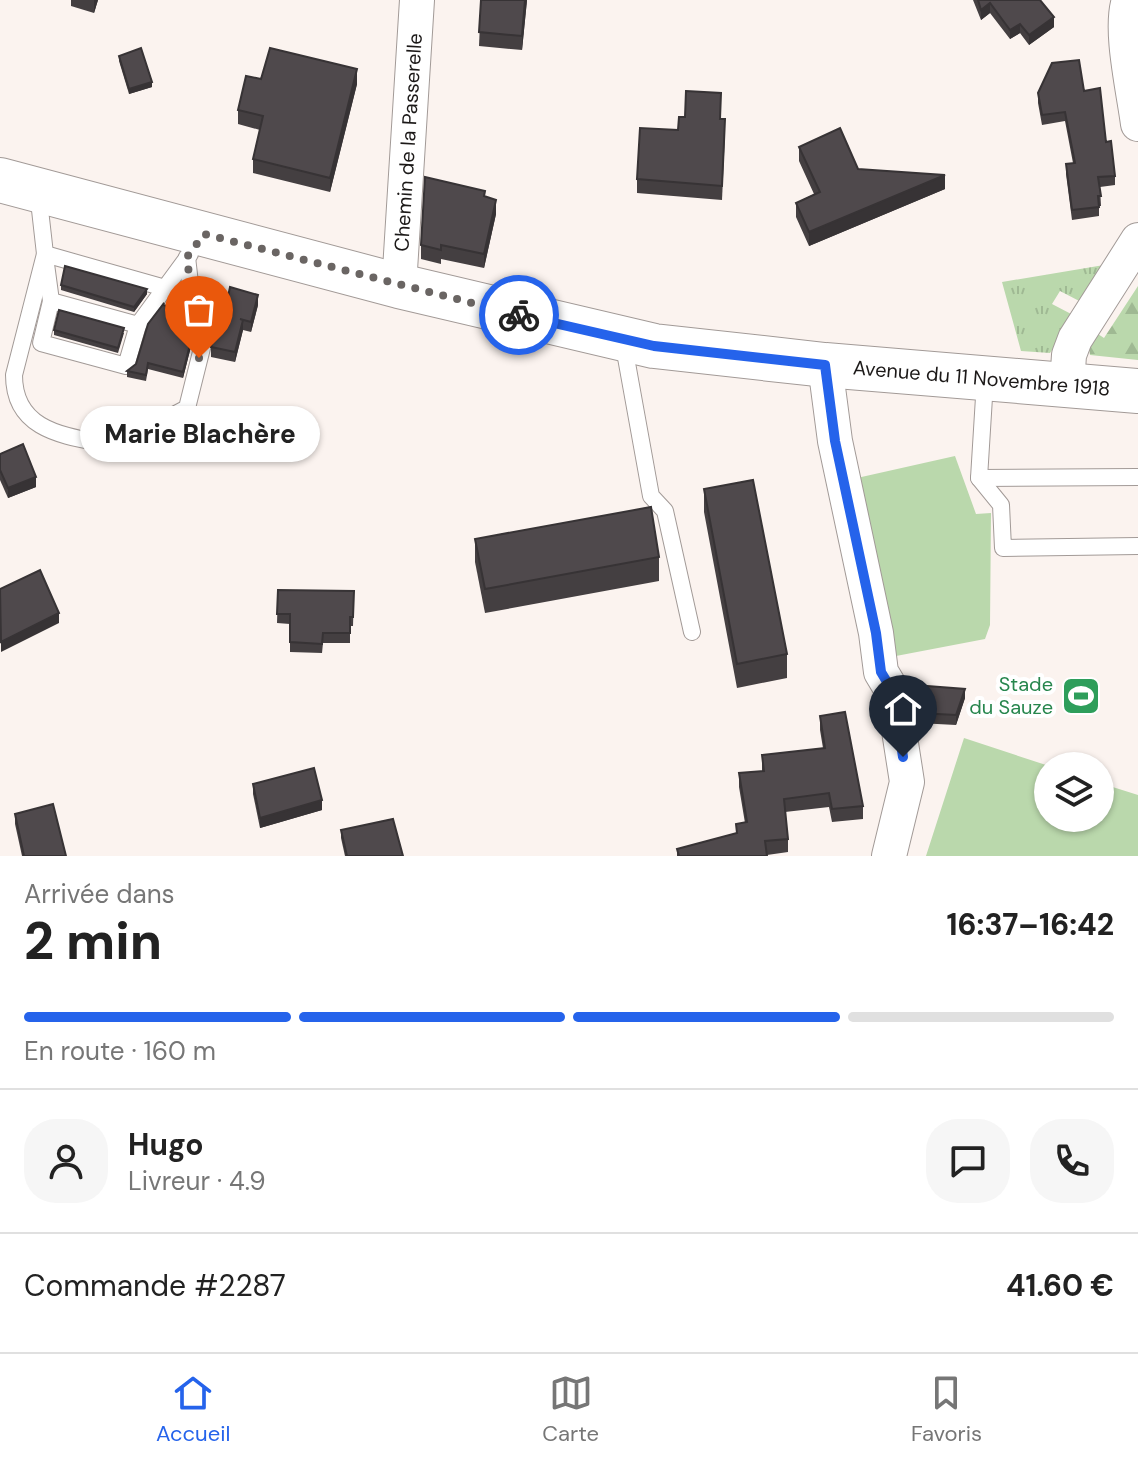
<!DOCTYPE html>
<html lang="fr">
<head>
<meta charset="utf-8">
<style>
	:root { --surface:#fff; --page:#f6f6f6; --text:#222; --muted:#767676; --line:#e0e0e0; --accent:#2563eb }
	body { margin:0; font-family:"DM Sans",sans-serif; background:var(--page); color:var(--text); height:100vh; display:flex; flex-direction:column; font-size:30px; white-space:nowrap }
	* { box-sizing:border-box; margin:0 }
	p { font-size:26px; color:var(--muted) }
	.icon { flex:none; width:44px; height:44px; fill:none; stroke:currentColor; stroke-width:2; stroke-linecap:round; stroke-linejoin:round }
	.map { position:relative; height:856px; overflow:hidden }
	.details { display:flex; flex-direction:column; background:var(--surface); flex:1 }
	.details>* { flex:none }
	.fabs { position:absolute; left:1034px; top:752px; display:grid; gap:16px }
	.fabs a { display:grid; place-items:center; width:80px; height:80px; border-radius:50%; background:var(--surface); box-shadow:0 2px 6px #0004; font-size:40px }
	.pin { position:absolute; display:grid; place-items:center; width:68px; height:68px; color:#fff; margin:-82px -34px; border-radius:50% 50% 50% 0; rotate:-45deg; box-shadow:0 0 8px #0007 }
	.pin .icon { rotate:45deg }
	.courier { position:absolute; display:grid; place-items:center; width:80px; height:80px; margin:-40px; border:6px solid #2563eb; border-radius:50%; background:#fff; color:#222; box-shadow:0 2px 10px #0007 }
	.bubble { position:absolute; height:56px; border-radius:28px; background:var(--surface); box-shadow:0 2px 6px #0004; font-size:26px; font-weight:800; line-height:56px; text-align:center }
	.overview em { font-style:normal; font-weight:800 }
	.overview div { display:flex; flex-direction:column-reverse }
	.overview { display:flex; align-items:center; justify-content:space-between; height:136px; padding:0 24px }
	h1 { font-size:52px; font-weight:800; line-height:60px }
	.bar { display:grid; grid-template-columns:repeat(4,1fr); gap:12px 8px; align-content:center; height:96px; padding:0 24px }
	.bar i { height:10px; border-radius:6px; background:var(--line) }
	.bar .on { background:var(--accent) }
	.bar p { grid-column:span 4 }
	.line { display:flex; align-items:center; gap:20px; padding:0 24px; border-top:2px solid var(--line) }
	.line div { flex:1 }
	.round { display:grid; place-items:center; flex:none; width:84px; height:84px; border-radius:32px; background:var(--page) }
	.menu { display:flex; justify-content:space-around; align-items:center; height:112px; border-top:2px solid var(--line); background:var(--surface); font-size:22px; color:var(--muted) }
	.menu a { display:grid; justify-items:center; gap:4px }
	.menu .on { color:var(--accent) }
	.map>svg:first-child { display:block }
	.grass { fill:url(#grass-tufts) }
	.forest { fill:url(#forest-firs) }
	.pitch { fill:#bad8ac }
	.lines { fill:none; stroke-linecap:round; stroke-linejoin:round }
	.lane-casing { stroke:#a29a97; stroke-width:18 }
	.street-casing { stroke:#a29a97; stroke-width:36 }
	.secondary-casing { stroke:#a29a97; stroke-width:46 }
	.lane { stroke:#fff; stroke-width:16 }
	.street { stroke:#fff; stroke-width:34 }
	.secondary { stroke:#fff; stroke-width:44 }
	.wall { fill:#443f41 }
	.shaded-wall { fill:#373335 }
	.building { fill:#4f494c; stroke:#373335; stroke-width:2 }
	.done { stroke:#6a6563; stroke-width:8; stroke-dasharray:0 14.4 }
	.route { stroke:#2563eb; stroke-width:10 }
	.labels { text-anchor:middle; stroke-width:8; stroke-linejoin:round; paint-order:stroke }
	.street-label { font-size:20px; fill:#1c1918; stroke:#fff }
	.leisure-label { font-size:20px; fill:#27864d; stroke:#fff; text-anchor:end }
</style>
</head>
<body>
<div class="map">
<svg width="1138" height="856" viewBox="0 0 1138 856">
	<defs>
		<pattern id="grass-tufts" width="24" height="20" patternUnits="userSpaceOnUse" patternTransform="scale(2)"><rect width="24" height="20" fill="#bad8ac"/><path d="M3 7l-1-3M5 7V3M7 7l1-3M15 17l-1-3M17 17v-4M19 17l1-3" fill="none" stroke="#9fb993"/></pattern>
		<pattern id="forest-firs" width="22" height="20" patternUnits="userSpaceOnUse" patternTransform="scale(2)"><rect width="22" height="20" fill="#bad8ac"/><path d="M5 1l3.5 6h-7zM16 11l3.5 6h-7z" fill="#9fb993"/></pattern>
	</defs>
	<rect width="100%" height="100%" fill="#fbf3ef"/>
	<!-- grass -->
	<polygon class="grass" points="1110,264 1085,304 1060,291 1052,304 1075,316 1050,353 1021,351 1002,282"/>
	<!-- forest -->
	<polygon class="forest" points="1138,286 1138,360 1090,355 1089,347 1098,334 1104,338"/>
	<!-- pitch -->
	<g class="pitch">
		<polygon points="955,456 976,514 991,513 990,625 985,639 896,656 857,478"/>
		<polygon points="964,738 1049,766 1048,818 1100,818 1100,783 1138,795 1138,856 926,856"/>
	</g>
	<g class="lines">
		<!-- lane casing -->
		<g class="lane-casing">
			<g id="lane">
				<polyline points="38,192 45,254 165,288 190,254"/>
				<path d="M45 254 14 375C14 434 70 436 115 446L187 408 212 308 191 292 187 257"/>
				<polyline points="46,264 51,301 138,325 165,288"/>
				<polyline points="51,301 41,343 126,366 138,325"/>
				<polyline points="623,341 651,496 665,511 692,632"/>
				<polyline points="985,381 979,478 1001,505 1003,548 1138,546"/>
				<polyline points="979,478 1138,477"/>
			</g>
		</g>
		<!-- street casing -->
		<g class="street-casing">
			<g id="street">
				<path d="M1129 0C1119 29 1134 92 1138 124"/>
				<path id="s1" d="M399 286 417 0"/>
				<polyline points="825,365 835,441 876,633 881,672 893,692 907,782 889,856"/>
				<polyline points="1067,385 1069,355 1075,339 1138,240"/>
			</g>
		</g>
		<!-- secondary casing -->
		<g class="secondary-casing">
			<g id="secondary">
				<path id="s2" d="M0 180 399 286 654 346 825 365 1138 391"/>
			</g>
		</g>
		<!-- lane -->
		<use href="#lane" class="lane"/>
		<!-- street -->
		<use href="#street" class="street"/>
		<!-- secondary -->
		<use href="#secondary" class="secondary"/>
	</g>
	<!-- wall -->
	<g class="wall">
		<polygon points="71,0 98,0 94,13 71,6"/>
		<polygon points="481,0 527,0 522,50 479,46"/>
		<polygon points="973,0 1040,0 1054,27 1029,45 1020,33 1010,39 990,13 981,20"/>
		<polygon points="119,56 152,87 129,94 119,61"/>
		<polygon points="261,79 357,84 330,192 253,173 253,159 260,130 238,124 238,110"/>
		<polygon points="1084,91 1106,142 1115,176 1115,185 1100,187 1101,206 1099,206 1099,216 1072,220 1066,174 1066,164 1073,163 1065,121 1042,125 1038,103 1038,93"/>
		<polygon points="721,119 725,134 722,200 637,193 637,179 678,130"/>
		<polygon points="799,147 858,169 945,189 809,246 796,217 796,203 814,194 799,161"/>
		<polygon points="485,197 496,214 484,268 441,259 441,264 421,259 421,245"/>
		<polygon points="61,285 147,294 134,312 61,290"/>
		<polygon points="164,305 198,319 183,378 148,369 146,381 127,377 127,371 136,364"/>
		<polygon points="258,305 251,332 243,330 235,362 211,357 211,347 224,316"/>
		<polygon points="54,330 124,333 118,353 54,335"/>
		<polygon points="0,454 36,487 8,498 0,480"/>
		<polygon points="704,489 787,654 787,678 737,688 704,512"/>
		<polygon points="475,539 659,557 659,581 485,613 475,562"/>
		<polygon points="278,590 354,591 353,626 350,626 350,643 323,643 322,653 290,652 290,624 277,623"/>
		<polygon points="914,685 965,698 956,725 918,723 914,695"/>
		<polygon points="820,716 863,806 863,819 832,822 829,807 785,812 788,839 788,852 767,855 767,856 677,856 677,849 736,833 736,824 745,823 739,787 739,773 762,771 762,755 823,748 820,730"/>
		<polygon points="253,784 322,810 260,828 253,794"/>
		<polygon points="15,814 66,856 22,856 15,824"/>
		<polygon points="341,830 403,856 345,856 341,838"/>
	</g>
	<!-- shaded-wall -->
	<g class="shaded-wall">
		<polygon points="94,0 98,0 94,13"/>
		<polygon points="525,0 527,0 522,50 522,36"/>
		<polygon points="990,3 990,13 981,20 981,10"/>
		<polygon points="1054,17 1054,27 1029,45 1029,35"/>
		<polygon points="1020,24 1020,33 1010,39 1010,30"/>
		<polygon points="357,69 357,84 330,192 330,178"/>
		<polygon points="152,82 152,87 129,94 129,89"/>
		<polygon points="945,175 945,189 809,246 809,232"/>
		<polygon points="496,200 496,214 484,268 484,254"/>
		<polygon points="147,289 147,294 134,312 134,307"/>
		<polygon points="258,295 258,305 251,332 251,322"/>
		<polygon points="198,313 198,319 183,378 183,372"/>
		<polygon points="243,320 243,330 235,362 235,352"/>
		<polygon points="36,477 36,487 8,498 8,488"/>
		<polygon points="59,613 59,623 1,652 1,642"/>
		<polygon points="965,689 965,698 956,725 956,715"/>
		<polygon points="322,800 322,810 260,828 260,818"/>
	</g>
	<!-- building -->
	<g class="building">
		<polygon points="481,0 525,0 522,36 479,32"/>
		<polygon points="978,0 1040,0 1054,17 1029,35 1020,24 1010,30 990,3 981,10"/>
		<polygon points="141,48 152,82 129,89 119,56"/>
		<polygon points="270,48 357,69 330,178 253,159 263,116 238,110 246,76 261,79"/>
		<polygon points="1079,60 1084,91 1100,88 1106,142 1111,141 1115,176 1098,177 1101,196 1098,196 1099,207 1072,210 1066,164 1075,163 1065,112 1042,115 1038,93 1052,63"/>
		<polygon points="686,91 721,93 720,119 725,119 722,186 637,179 640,128 678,130 679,117 685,117"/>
		<polygon points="840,128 858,169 945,175 809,232 796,203 820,192 799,147"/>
		<polygon points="425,177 485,191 484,196 496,200 484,254 441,245 441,250 421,245"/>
		<polygon points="65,266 147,289 134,307 61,285"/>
		<polygon points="230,287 258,295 251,322 240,319 243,320 235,352 211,347 219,315 224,316"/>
		<polygon points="164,303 163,305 198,313 183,372 148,363 146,375 127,371 136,364 148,324"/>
		<polygon points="59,310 124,328 118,348 54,330"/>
		<polygon points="23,444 36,477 8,488 0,470 0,454"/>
		<polygon points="753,480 787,654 737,664 704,489"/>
		<polygon points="651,507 659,557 485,589 475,539"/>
		<polygon points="40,570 59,613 1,642 0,589"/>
		<polygon points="278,590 354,591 353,617 350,617 350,633 323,633 322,644 290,642 290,614 277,614"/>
		<polygon points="914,685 965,689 956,715 918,713"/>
		<polygon points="845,712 863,806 832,809 829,793 784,799 788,839 765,841 767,856 679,856 677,849 737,833 736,824 747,822 739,773 764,771 762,755 825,748 820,716"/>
		<polygon points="314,768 322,800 260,818 253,784"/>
		<polygon points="53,804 66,856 24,856 15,814"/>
		<polygon points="393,819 403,856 347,856 341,830"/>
	</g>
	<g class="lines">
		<!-- done -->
		<polyline class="done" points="199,358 212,308 191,292 187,257 204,234 519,315"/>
		<!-- route -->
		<polyline class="route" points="519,315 654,346 825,365 835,441 876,633 881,672 893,692 903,757"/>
	</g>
	<!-- icons -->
	<defs>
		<g id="stadium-square" transform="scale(2)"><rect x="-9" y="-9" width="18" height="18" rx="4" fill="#2e9e5b" stroke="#fff"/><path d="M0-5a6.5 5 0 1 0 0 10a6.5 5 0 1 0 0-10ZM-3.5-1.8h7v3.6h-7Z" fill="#fff"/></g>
	</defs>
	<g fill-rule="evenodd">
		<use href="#stadium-square" x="1081" y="696"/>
	</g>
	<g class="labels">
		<!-- street labels -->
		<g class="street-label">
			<text dy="7" stroke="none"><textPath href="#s1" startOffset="144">Chemin de la Passerelle</textPath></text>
			<text dy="7" stroke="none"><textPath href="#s2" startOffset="1004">Avenue du 11 Novembre 1918</textPath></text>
		</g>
		<!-- leisure labels -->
		<g class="leisure-label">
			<text x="1053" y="691">Stade<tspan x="1053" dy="23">du Sauze</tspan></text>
		</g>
	</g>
</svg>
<div class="fabs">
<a><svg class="icon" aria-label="layers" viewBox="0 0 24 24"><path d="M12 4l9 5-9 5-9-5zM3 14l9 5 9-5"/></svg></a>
</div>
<div class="pin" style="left:199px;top:358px;background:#ea580c"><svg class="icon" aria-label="bag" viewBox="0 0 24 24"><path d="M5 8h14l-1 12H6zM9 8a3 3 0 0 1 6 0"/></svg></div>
<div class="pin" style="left:903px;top:757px;background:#1f2937"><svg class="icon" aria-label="home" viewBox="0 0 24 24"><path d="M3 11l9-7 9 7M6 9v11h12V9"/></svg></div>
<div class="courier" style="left:519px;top:315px"><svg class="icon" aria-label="bike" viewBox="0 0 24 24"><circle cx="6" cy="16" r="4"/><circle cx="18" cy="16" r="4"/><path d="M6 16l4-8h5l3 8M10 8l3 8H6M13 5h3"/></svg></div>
<div class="bubble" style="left:80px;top:406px;width:240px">Marie Blachère</div>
</div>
<section class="details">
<div class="overview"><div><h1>2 min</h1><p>Arrivée dans</p></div><em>16:37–16:42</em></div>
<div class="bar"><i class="on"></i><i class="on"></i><i class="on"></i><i></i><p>En route · 160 m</p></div>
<div class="line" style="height:144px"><a class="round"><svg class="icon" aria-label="person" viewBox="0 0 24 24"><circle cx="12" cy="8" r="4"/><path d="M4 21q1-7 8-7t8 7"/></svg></a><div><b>Hugo</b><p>Livreur · 4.9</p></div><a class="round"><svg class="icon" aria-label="chat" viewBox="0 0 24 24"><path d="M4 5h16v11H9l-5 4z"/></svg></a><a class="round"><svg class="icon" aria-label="phone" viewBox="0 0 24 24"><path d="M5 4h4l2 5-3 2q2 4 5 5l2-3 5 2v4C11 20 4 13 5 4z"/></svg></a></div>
<div class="line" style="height:104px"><div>Commande #2287</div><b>41.60 €</b></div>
</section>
<nav class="menu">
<a class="on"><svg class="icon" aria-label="home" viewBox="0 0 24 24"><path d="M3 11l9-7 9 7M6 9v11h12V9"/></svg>Accueil</a>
<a><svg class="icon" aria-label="map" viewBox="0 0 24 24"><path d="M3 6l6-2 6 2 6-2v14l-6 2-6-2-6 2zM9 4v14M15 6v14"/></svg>Carte</a>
<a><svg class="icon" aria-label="saved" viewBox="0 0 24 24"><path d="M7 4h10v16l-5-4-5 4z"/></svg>Favoris</a>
</nav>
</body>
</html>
